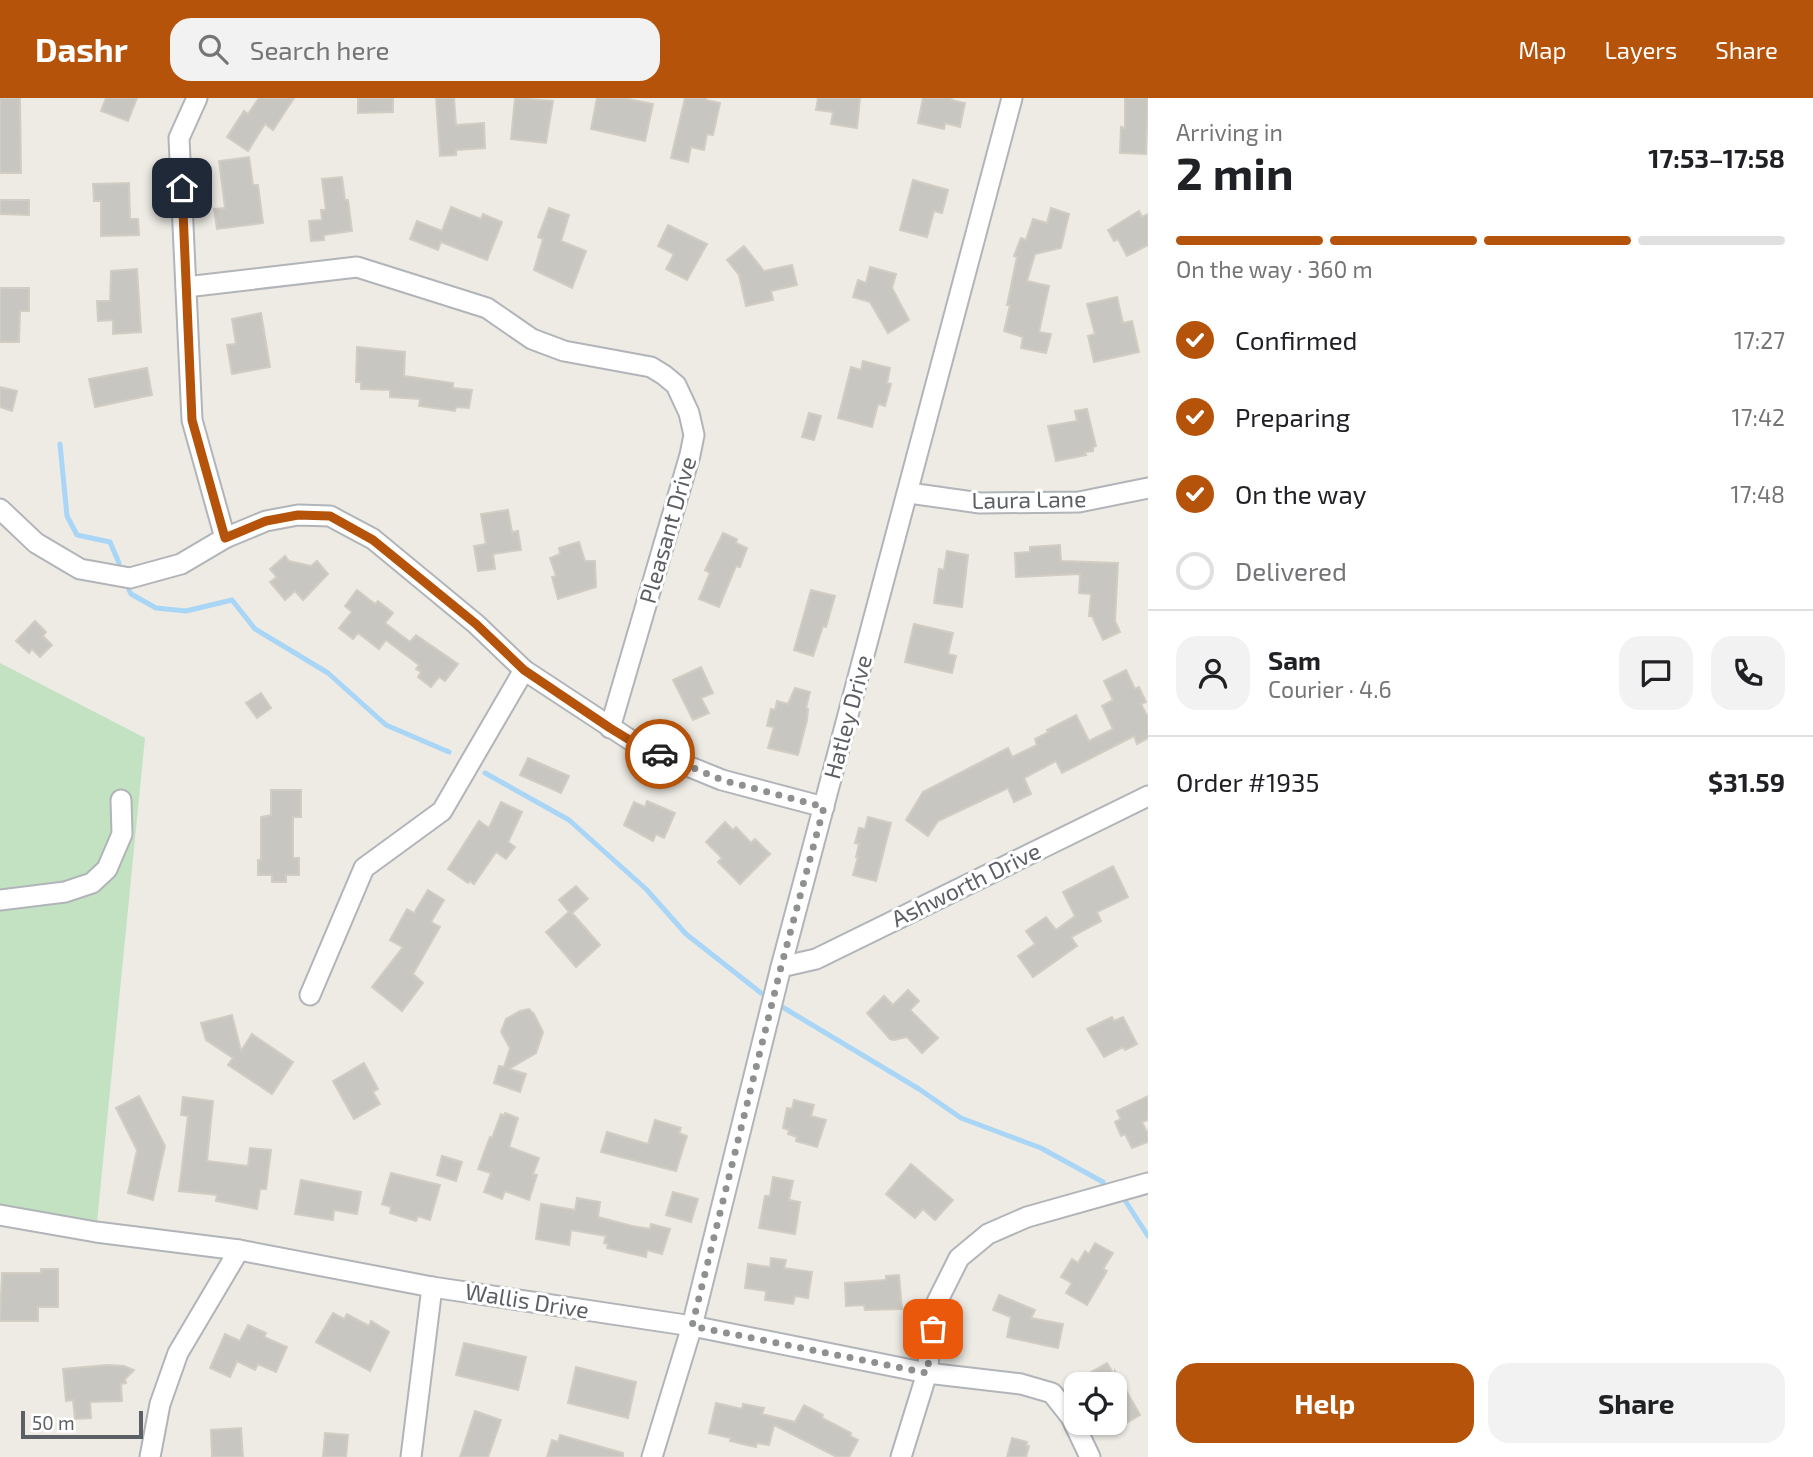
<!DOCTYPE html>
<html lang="en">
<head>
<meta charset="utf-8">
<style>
	:root { --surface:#fff; --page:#f2f2f2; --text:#202124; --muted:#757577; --line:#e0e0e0; --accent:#b45309 }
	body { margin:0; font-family:"Exo 2",sans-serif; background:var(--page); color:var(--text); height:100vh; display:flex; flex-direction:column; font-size:26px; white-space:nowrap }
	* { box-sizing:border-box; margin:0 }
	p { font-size:23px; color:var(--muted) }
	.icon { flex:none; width:38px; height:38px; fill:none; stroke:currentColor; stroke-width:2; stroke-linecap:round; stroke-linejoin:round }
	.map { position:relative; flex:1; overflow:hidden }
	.sheet { display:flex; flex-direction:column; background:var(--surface); width:665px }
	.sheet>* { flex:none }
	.buttons { position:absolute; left:1064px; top:1274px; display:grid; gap:14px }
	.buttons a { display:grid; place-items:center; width:63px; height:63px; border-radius:14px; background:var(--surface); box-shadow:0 2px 5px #0004; font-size:35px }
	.scale { position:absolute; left:21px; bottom:18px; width:122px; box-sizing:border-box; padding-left:7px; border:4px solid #5c5f63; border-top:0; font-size:19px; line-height:24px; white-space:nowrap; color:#5c5f63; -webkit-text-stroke:5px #fff; paint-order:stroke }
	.pin { position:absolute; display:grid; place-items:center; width:60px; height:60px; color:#fff; margin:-30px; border-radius:14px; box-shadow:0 4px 10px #0006 }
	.courier { position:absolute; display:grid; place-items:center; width:70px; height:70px; margin:-35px; border:5px solid #b45309; border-radius:50%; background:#fff; color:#222; box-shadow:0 2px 9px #0007 }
	.head em { font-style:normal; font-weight:700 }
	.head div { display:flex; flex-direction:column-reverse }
	.head { display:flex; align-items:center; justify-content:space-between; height:119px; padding:0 28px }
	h1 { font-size:46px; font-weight:700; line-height:52px }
	.bar { display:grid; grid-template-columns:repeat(4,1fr); gap:10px 7px; align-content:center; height:84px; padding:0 28px }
	.bar i { height:9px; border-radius:5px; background:var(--line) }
	.bar .on { background:var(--accent) }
	.bar p { grid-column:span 4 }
	.line { display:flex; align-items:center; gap:18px; padding:0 28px; border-top:2px solid var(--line) }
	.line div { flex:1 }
	.round { display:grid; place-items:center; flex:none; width:74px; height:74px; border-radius:21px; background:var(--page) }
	ol { padding:0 28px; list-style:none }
	li { display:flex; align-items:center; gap:21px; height:77px }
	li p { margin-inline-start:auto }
	li .icon { padding:7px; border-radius:50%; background:var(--accent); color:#fff; stroke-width:4 }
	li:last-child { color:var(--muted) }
	li i { width:38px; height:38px; border:4px solid var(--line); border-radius:50% }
	.cta { display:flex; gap:14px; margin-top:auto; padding:14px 28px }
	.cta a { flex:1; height:80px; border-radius:21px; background:var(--accent); color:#fff; font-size:28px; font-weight:700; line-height:80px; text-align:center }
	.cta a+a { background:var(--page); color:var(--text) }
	header { display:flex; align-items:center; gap:42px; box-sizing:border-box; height:98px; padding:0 35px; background:var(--accent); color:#fff }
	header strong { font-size:33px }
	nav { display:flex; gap:38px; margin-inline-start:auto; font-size:24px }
	.search { width:490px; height:63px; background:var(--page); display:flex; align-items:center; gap:18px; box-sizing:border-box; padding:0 24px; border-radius:21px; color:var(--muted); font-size:26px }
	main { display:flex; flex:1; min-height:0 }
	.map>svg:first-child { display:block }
	.green { fill:#c2e2c2 }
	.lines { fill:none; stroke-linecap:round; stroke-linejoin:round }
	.stream { stroke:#a9d5f7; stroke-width:5 }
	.building { fill:#c8c6c0; stroke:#d1cdc3; stroke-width:2 }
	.minor-casing { stroke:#b1b4b8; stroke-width:23 }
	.minor { stroke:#fff; stroke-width:19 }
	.done { stroke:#8f9090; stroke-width:7; stroke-dasharray:0 12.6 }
	.route { stroke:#b45309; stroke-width:9 }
	.labels { text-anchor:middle; stroke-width:6; stroke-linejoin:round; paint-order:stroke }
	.street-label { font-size:23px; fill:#5c5f63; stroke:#fff }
</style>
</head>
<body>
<header>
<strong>Dashr</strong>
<div class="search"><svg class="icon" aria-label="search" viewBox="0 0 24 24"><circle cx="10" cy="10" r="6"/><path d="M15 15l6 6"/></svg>Search here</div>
<nav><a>Map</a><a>Layers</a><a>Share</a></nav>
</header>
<main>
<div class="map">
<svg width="1148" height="1359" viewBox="0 0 1148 1359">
	<rect width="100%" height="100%" fill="#edebe4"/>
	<!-- green -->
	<polygon class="green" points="0,565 145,640 96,1134 0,1117"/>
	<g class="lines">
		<!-- stream -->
		<g class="stream">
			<polyline points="60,346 67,418 77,437 110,444 119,465"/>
			<polyline points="129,492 131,496 156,510 186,513 232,502 255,531 328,575 386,627 449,654"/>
			<polyline points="485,675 569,722 646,791 686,836 761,895"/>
			<polyline points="784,910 919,991 961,1020 1041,1050 1103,1084"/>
			<polyline points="1126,1104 1148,1138"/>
		</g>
	</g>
	<!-- building -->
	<g class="building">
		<polygon points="0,0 20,0 21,75 0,75"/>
		<polygon points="106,0 137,0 128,23 101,13"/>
		<polygon points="259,0 294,0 273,32 265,26 248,53 227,39 244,13 248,16"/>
		<polygon points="358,0 393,0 393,14 358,15"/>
		<polygon points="436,0 454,0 456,27 484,25 485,50 456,52 456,57 440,58"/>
		<polygon points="515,0 553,3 546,45 511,41"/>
		<polygon points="597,0 623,0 653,6 645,43 591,31"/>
		<polygon points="685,0 706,0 706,2 720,5 713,37 707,36 704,52 691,49 688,64 671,60"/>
		<polygon points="818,0 860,0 857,30 831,26 833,14 816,12"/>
		<polygon points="923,0 952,0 951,2 965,5 960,29 945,25 944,31 918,25"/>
		<polygon points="1125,0 1148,0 1146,56 1120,55 1121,29 1125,30"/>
		<polygon points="249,59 253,87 258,87 263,125 217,131 214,111 225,110 219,63"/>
		<polygon points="342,79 345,102 348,102 352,133 324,137 324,142 311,143 309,123 322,122 321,112 326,112 322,81"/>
		<polygon points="913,82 948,92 942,115 934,113 927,139 900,132"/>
		<polygon points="129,85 130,121 138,121 139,137 101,138 101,103 94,103 93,86"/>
		<polygon points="0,102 29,102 29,117 0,116"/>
		<polygon points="451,109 481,121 483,116 502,124 487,162 441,144 438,152 410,141 417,123 442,133"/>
		<polygon points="549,110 569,117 561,143 586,153 572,190 534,172 543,141 538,139"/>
		<polygon points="1051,110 1069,116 1061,150 1035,156 1027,183 1049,188 1039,234 1051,236 1046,255 1021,250 1023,239 1004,233 1010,207 1007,207 1017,159 1014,158 1021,140 1026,142 1033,121 1047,125"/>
		<polygon points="1139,113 1142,119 1148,116 1148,147 1127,158 1118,141 1114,143 1108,132"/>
		<polygon points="668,127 707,146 687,182 666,171 674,156 658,148"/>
		<polygon points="744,148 764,173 792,167 797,187 771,193 773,202 746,208 739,177 727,162"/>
		<polygon points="870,169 896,176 892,190 909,222 888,235 870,204 853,199 858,182 866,185"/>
		<polygon points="137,171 141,234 113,236 113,222 98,223 97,203 110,203 111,173"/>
		<polygon points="0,190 29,190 29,213 20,213 19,244 0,244"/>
		<polygon points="1117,199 1123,225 1132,223 1139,254 1094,264 1088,238 1095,236 1087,206"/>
		<polygon points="261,215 270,269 232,276 227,247 236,246 232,221"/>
		<polygon points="357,249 405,254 404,278 453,285 453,290 472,292 469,310 456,309 455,313 419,308 420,301 390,299 390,292 361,291 361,284 356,284"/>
		<polygon points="863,263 890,270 887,285 891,286 885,308 878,306 872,329 838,320 851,269 861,272"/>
		<polygon points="147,270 152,297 95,309 89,281"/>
		<polygon points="0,289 17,293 12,313 0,309"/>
		<polygon points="1087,311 1096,348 1093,349 1093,353 1085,354 1086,357 1056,363 1048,328 1077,323 1075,313"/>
		<polygon points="809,315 821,318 814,342 802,339"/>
		<polygon points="508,412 512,434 518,433 521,452 493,456 495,471 478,473 474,448 486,446 481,416"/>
		<polygon points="723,435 737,441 736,445 747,450 740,469 736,468 719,509 699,501 710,475 705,472"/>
		<polygon points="579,444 585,463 595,463 596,489 558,501 552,479 556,478 550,460 560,456 559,450"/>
		<polygon points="1060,447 1061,463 1118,465 1115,523 1120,534 1103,542 1092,518 1089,518 1091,496 1079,495 1080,476 1016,479 1015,455 1030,454 1030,449"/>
		<polygon points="947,453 968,457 962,509 934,505 939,471 944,472"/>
		<polygon points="285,458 289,463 311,468 317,463 328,476 303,502 295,493 285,502 270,484 277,479 270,471"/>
		<polygon points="357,492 375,506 378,503 393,515 385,525 410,544 416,537 458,566 445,583 439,579 431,589 418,579 421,574 416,571 419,567 386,542 379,551 358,535 353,541 339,530 352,514 345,508"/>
		<polygon points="811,492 835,498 826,529 823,528 813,558 794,552"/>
		<polygon points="35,523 46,534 43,538 52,547 40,559 32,551 29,555 16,543"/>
		<polygon points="914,526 953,535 948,556 956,558 952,575 905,564"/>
		<polygon points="701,569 713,595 701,600 709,615 693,622 673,582"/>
		<polygon points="1126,572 1135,591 1139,589 1146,604 1141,606 1148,619 1148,640 1137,646 1134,638 1062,675 1056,663 1024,680 1031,696 1014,704 1008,690 938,723 928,738 906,722 923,694 1008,650 1012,659 1037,647 1035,641 1049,634 1047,632 1076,617 1089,643 1113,631 1102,608 1113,602 1104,583"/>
		<polygon points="795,590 810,594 806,610 808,611 807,622 798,657 768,650 774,629 767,628 771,611 775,612 777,603 788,606"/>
		<polygon points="261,595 271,610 257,620 246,605"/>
		<polygon points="528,660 569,678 561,695 520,677"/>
		<polygon points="271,692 301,692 301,719 293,719 293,760 299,760 299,777 286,777 286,784 272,784 272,777 258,777 258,762 261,762 261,719 271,717"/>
		<polygon points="647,703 675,715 664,740 656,736 653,743 624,727 634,704 645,709"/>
		<polygon points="501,704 522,714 508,744 515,749 506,761 496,754 474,786 470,783 468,785 448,771 479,723 489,730"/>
		<polygon points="868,719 891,725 876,783 853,777 858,759 856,759 859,746 855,745 859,730 865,731"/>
		<polygon points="725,724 733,732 736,729 751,745 755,741 770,756 740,786 718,764 722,760 706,744"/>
		<polygon points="1113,768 1128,799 1097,814 1101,823 1071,839 1077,848 1033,879 1018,858 1035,846 1026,833 1046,819 1056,832 1075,818 1063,794"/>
		<polygon points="576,788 588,801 572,815 600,847 576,869 546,834 569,814 559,802"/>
		<polygon points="428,792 444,802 431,824 440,829 413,876 423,885 402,913 372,889 403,849 390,842 407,811 414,815"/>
		<polygon points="908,892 919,903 910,912 938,940 922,955 907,939 894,942 890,941 867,915 884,898 893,907"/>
		<polygon points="529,911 534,916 543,934 536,955 509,971 526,976 520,994 494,985 499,968 504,969 510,950 501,934 506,921 520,913"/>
		<polygon points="232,917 241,953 252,936 293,964 272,996 228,967 233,960 206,942 201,925"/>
		<polygon points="1112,919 1114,923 1123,919 1137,946 1125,952 1123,949 1104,959 1087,931"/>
		<polygon points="364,965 378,991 373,994 380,1006 354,1021 333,983"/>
		<polygon points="139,998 165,1048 153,1102 128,1095 137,1052 116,1010"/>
		<polygon points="1148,998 1148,1022 1142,1024 1148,1036 1148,1044 1132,1050 1125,1036 1121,1038 1115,1024 1121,1021 1117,1013"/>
		<polygon points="183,999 213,1003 207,1063 248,1068 250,1050 271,1052 266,1091 260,1091 257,1111 216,1103 217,1097 179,1093 188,1018 181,1017"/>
		<polygon points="794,1002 814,1007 811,1018 826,1022 817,1049 796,1043 797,1039 788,1036 789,1032 783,1030 787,1010 792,1011"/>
		<polygon points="505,1015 518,1020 509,1049 539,1060 533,1076 537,1077 529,1102 505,1093 502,1101 484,1094 491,1075 478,1071 490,1039 492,1040 501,1016 504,1018"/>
		<polygon points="655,1022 681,1030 679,1035 687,1038 676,1073 601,1054 607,1034 648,1046"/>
		<polygon points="442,1058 462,1064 456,1083 437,1077"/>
		<polygon points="911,1066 953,1102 935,1122 923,1111 915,1120 886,1096"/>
		<polygon points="391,1075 440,1087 430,1122 418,1118 416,1123 390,1115 391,1109 382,1106"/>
		<polygon points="773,1079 793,1083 789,1102 800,1104 795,1136 759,1130 765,1098 770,1098"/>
		<polygon points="301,1082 361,1094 357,1116 334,1112 333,1122 295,1116"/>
		<polygon points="673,1094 698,1101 691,1124 666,1117"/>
		<polygon points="577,1100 600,1104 598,1119 632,1128 650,1131 651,1126 670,1131 662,1156 647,1152 646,1159 607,1150 608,1146 604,1145 606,1138 571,1132 569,1147 536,1141 541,1106 575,1112"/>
		<polygon points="1095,1145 1113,1155 1103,1171 1107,1173 1087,1207 1066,1195 1072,1185 1061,1179 1072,1161 1078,1165 1085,1153 1089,1156"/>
		<polygon points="771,1160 786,1162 784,1170 812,1174 808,1200 795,1198 793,1206 765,1202 766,1193 745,1190 748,1166 770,1169"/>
		<polygon points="41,1171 58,1171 58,1209 38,1209 38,1223 0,1223 2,1175 41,1175"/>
		<polygon points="899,1177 902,1211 865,1212 864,1207 846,1208 845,1185 886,1182 886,1178"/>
		<polygon points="999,1197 1035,1212 1031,1220 1063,1226 1058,1250 1007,1239 1011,1219 993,1212"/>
		<polygon points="333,1215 344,1221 347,1216 369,1228 371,1223 389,1234 370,1273 316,1244"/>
		<polygon points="248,1227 266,1235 264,1239 287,1249 276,1274 258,1266 255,1272 237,1263 230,1279 210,1270 225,1236 240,1243"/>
		<polygon points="464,1245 526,1259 518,1292 456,1277"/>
		<polygon points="1107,1265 1115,1278 1115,1273 1140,1317 1115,1332 1115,1286 1070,1286"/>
		<polygon points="107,1267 124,1268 134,1272 125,1281 126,1285 121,1286 122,1303 90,1304 91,1320 75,1321 73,1302 66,1303 63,1271"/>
		<polygon points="576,1269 636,1284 628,1320 568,1305"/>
		<polygon points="716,1305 742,1311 743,1306 764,1310 762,1316 795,1324 804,1307 823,1317 822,1320 851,1335 850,1338 858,1342 849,1359 837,1359 774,1327 769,1347 757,1345 756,1349 730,1343 731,1340 709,1335"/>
		<polygon points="475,1313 501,1322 488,1359 460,1359"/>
		<polygon points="241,1330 243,1359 212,1359 211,1332"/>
		<polygon points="325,1335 348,1337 346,1359 323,1359"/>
		<polygon points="560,1337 623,1355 623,1359 547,1359 552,1342 558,1344"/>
		<polygon points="1012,1340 1027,1344 1026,1348 1029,1348 1026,1359 1007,1359"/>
	</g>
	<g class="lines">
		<!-- minor casing -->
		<g class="minor-casing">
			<g id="minor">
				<polyline points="197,0 179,40 192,322 225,440"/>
				<polyline points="186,189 357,169 487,210 532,241 564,253 651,269 664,277 676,287 689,315 694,337 690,357 610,630"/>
				<polyline points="909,395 980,405 1079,404 1148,390"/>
				<polyline points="0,411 36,445 80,471 130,480 181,466 225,440 266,423 298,417 330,418 373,441 476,526 524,572 641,649 722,682 824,709"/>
				<polyline points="0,802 65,794 92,785 107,771 122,736 121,702"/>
				<polyline points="781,869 816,861 1148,698"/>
				<polyline points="310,897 364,770 442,713 524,572"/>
				<polyline points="0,1117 96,1134 239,1152 432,1189 692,1228 927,1275 1021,1286 1052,1295 1071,1319 1090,1359"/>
				<polyline points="150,1359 160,1306 178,1255 239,1152"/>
				<polyline points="411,1359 432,1189"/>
				<polyline points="652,1359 692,1228 781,869 1012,0"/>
				<polyline points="901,1359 927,1275 935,1208 959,1160 988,1136 1027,1119 1148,1085"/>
			</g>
		</g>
		<!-- minor -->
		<use href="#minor" class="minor"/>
	</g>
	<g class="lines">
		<!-- done -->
		<polyline class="done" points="660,656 722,682 824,709 781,869 692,1228 927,1275 933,1231"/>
		<!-- route -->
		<polyline class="route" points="182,90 192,322 225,440 266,423 298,417 330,418 373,442 476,526 524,572 610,630 641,649 660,656"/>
	</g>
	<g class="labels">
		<!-- street labels -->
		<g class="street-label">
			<text transform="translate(1029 402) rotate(-1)" y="8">Laura Lane</text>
			<text transform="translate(668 432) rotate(-74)" y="8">Pleasant Drive</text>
			<text transform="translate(848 619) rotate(-75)" y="8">Hatley Drive</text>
			<text transform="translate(966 787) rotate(-26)" y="8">Ashworth Drive</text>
			<text transform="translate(527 1203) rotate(9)" y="8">Wallis Drive</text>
		</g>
	</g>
</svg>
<div class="buttons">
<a><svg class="icon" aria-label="locate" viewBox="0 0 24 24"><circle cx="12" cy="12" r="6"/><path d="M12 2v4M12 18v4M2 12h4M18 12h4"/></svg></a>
</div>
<div class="scale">50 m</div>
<div class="pin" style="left:933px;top:1231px;background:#ea580c"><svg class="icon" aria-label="bag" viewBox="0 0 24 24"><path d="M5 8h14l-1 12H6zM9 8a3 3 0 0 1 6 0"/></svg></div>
<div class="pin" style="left:182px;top:90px;background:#1f2937"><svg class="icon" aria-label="home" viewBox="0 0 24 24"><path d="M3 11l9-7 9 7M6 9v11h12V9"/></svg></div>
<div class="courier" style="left:660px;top:656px"><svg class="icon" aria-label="car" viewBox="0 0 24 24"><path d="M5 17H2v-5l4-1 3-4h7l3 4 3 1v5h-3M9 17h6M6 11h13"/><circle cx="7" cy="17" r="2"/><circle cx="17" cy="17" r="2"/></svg></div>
</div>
<section class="sheet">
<div class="head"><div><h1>2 min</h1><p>Arriving in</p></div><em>17:53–17:58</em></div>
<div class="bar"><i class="on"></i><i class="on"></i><i class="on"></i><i></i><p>On the way · 360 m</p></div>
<ol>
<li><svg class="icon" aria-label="check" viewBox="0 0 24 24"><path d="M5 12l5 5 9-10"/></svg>Confirmed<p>17:27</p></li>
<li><svg class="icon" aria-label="check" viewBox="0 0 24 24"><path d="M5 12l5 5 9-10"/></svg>Preparing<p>17:42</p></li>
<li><svg class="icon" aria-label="check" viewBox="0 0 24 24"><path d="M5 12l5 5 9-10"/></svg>On the way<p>17:48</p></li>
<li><i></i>Delivered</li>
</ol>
<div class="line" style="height:126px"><a class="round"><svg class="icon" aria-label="person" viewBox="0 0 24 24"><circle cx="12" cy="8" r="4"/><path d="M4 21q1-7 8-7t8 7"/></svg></a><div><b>Sam</b><p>Courier · 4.6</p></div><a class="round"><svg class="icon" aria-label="chat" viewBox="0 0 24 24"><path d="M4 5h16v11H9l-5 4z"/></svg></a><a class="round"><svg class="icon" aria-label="phone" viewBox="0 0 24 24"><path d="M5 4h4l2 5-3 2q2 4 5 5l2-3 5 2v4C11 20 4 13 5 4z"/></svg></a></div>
<div class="line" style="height:91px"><div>Order #1935</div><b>$31.59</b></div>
<div class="cta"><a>Help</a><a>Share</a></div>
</section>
</main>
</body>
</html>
